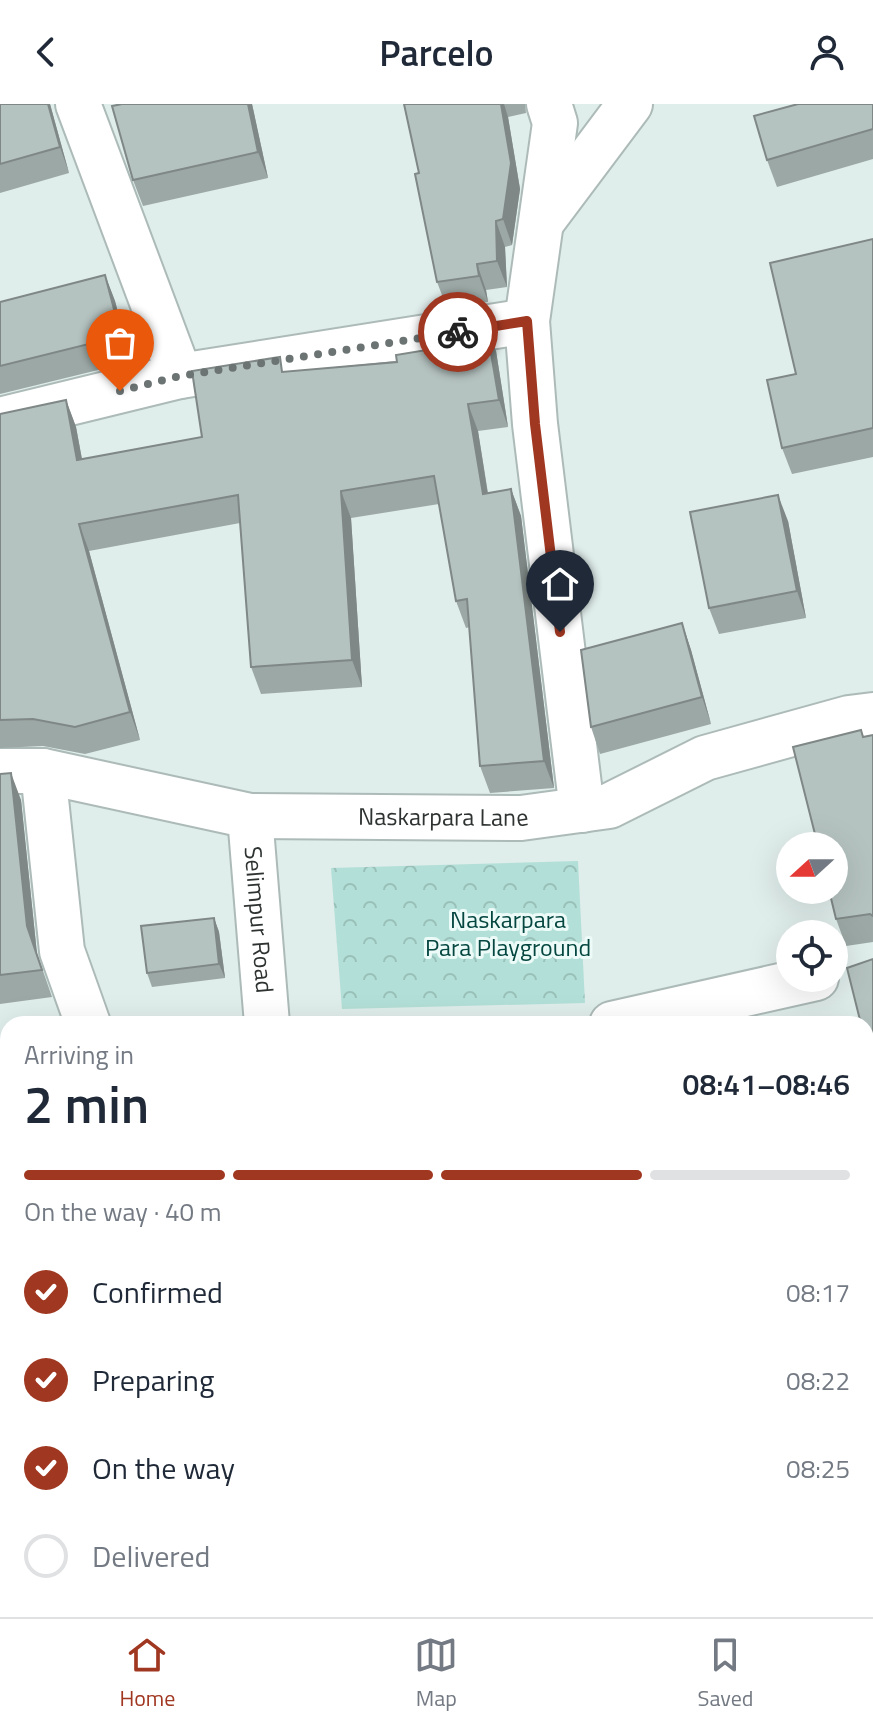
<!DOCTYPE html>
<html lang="en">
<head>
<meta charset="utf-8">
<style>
	:root { --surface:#fff; --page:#f2f2f3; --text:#1f2937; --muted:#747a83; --line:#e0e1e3; --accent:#a03721 }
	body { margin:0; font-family:"Titillium Web",sans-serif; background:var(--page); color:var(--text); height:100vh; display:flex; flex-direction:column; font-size:30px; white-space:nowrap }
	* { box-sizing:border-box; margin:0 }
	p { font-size:26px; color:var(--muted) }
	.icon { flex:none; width:44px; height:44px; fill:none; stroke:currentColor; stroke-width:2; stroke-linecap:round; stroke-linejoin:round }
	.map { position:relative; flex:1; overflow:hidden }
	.details { position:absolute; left:0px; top:912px; width:874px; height:602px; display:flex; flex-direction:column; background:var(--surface); border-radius:24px 24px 0 0; box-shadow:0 8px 32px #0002 }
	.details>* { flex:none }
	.needle { width:52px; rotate:249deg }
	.controls { position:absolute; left:776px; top:728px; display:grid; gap:16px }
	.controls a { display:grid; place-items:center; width:72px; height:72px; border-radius:50%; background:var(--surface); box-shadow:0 8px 32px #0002; font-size:40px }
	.pin { position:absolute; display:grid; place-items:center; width:68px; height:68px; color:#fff; margin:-82px -34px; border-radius:50% 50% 50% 0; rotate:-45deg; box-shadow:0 0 8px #0007 }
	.pin .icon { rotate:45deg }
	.courier { position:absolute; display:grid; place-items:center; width:80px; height:80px; margin:-40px; border:6px solid #a03721; border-radius:50%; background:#fff; color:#222; box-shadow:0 2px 10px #0007 }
	.overview em { font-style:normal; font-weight:600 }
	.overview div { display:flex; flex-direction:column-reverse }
	.overview { display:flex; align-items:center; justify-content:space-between; height:136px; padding:0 24px }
	h1 { font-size:52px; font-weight:600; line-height:60px }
	.bar { display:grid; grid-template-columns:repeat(4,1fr); gap:12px 8px; align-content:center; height:96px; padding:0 24px }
	.bar i { height:10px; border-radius:6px; background:var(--line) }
	.bar .selected { background:var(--accent) }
	.bar p { grid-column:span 4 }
	ol { padding:0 24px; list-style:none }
	li { display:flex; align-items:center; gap:24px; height:88px }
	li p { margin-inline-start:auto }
	li .icon { padding:8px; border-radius:50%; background:var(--accent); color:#fff; stroke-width:4 }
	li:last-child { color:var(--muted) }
	li i { width:44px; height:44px; border:4px solid var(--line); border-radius:50% }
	header { display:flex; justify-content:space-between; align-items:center; height:104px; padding:0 24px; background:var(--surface); font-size:36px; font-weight:600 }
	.tab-bar { display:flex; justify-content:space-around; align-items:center; height:112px; border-top:2px solid var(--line); background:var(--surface); font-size:22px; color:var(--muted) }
	.tab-bar a { display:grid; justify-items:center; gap:4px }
	.tab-bar .selected { color:var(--accent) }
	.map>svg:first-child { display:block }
	.park { fill:url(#park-crowns) }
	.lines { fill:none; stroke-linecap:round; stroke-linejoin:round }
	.minor-casing { stroke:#adbbb8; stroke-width:48 }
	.minor { stroke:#fff; stroke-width:44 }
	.wall { fill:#9ca8a5 }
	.shaded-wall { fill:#7f8886 }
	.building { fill:#b5c3c0; stroke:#7f8886; stroke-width:2 }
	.done { stroke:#6c7473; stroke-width:8; stroke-dasharray:0 14.4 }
	.route { stroke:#a03721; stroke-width:10 }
	.labels { text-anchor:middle; stroke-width:6; stroke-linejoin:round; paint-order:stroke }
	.street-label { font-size:24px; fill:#2e3332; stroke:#ecfbf8 }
	.park-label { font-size:24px; fill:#054740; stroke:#ecfbf8 }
</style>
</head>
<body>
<header><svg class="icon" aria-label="back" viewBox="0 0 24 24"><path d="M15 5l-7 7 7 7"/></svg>Parcelo<svg class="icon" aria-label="person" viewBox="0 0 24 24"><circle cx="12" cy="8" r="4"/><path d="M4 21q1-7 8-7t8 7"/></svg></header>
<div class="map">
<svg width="873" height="1513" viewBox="0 0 873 1513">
	<defs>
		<pattern id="park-crowns" width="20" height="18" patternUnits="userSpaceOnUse" patternTransform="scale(2)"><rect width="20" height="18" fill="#b2dfd7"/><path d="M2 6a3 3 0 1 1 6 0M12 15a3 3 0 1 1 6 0" fill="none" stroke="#99c0b9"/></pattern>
	</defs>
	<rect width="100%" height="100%" fill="#dfedeb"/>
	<!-- park -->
	<polygon class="park" points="578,757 585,899 342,905 331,764"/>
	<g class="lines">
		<!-- minor casing -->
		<g class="minor-casing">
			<g id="minor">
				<polyline points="78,0 180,272"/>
				<polyline points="549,0 555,19 527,217 535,320 582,706"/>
				<polyline points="543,116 630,0"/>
				<polyline points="0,316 180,272 527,217"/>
				<path id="s1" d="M0 667H43L250 712 521 714 609 702 705 654 849 614 873 611"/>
				<polyline points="43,667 62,847 88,920"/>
				<path id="s2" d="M250 712 267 920"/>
				<polyline points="612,920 816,874"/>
				<polyline points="0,1230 8,1236"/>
				<polyline points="536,1506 541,1513"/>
			</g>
		</g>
		<!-- minor -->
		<use href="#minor" class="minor"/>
	</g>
	<!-- wall -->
	<g class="wall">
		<polygon points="0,0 50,0 69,69 0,89"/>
		<polygon points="122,0 252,0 268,74 143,102 133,76"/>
		<polygon points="404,0 525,0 526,9 508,13 520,85 512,141 505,143 507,183 486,186 488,198 447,204 437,178 419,69"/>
		<polygon points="873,0 873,55 777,83 767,56"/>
		<polygon points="873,135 873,353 792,370 782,344 796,270"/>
		<polygon points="105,171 115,197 131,258 0,290 0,198"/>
		<polygon points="496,247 508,323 478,327 488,389 511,385 521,412 554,684 490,689 480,662 470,523 466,524 456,497 439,400 351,414 362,583 261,590 251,563 240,419 89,447 140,636 85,650 43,642 0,644 0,310 66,296 76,323 82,355 202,333 285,268"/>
		<polygon points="788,417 806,514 719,530 709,504"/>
		<polygon points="682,519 691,546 711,620 600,650 591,623"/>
		<polygon points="873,631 873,838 846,842 836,815 864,633"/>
		<polygon points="0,670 21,696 37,850 52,893 0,900"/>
		<polygon points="214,814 219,828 225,874 152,883 147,869"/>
		<polygon points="873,985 873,1168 866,1170 866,988"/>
		<polygon points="8,1293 8,1506 225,1506 232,1513 0,1513 0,1303"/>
		<polygon points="873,1371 873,1442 866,1432 866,1376"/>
	</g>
	<!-- shaded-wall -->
	<g class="shaded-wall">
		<polygon points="48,0 50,0 69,69 60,43"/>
		<polygon points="248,0 252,0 268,74 258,48"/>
		<polygon points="501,0 504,0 508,13 520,85 512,141 503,115"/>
		<polygon points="496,117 505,143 507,183 497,157"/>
		<polygon points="477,160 486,186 488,198 479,172"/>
		<polygon points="105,171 115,197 131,258 121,232"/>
		<polygon points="486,220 496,247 508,323 499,296"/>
		<polygon points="66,296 76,323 87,383 77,356"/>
		<polygon points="468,300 478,327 492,417 483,390"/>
		<polygon points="511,385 521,412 554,684 544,657"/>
		<polygon points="341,387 351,414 362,583 352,556"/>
		<polygon points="778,391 788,417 806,514 797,487"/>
		<polygon points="79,420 89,447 140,636 130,608"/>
		<polygon points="682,519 691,546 711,620 702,593"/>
		<polygon points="11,669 21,696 37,850 52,893 27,822"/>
		<polygon points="214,814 219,828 225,874 219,860"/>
	</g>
	<!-- building -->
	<g class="building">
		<polygon points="0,0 48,0 60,43 0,60"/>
		<polygon points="122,0 248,0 258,48 133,76 112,2"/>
		<polygon points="404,0 501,0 511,59 503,115 496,117 497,157 477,160 479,172 437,178 415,70 419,69"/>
		<polygon points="798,0 873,0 873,25 767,56 754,12"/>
		<polygon points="873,135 873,324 782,344 767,276 796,270 770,159"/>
		<polygon points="105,171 121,232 0,262 0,198"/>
		<polygon points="486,220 499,296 468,300 483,390 511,385 544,657 480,662 467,495 456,497 434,372 341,387 352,556 251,563 238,391 79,420 130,608 75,623 33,615 0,616 0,310 66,296 77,356 202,333 192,267 280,253 282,268 397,258 396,251 451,242 447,226"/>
		<polygon points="778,391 797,487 709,504 690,408"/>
		<polygon points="682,519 702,593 591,623 581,546"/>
		<polygon points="861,626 863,633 873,631 873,812 870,810 836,815 829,786 834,786 834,742 818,742 793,643"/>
		<polygon points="11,669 27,822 42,866 0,871 0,670"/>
		<polygon points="214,814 219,860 147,869 141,822"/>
		<polygon points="873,855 873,968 866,940 866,920 861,920 847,864"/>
		<polygon points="873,985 873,1138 866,1140 866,988"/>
		<polygon points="8,1293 8,1499 0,1492 0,1303"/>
		<polygon points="873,1371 873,1430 866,1419 866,1376"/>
		<polygon points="17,1506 225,1506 232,1513 26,1513"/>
	</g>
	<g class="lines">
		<!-- done -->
		<polyline class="done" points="120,287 180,272 458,228"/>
		<!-- route -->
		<polyline class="route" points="458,228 527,217 535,320 560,528"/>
	</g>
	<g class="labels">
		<!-- street labels -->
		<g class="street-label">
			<text dy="8" stroke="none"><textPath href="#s1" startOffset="448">Naskarpara Lane</textPath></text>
			<text dy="8" stroke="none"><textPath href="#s2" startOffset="104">Selimpur Road</textPath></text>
		</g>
		<!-- park labels -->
		<g class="park-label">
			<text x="508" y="824">Naskarpara<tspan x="508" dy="28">Para Playground</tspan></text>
		</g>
	</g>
</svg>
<div class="controls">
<a><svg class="needle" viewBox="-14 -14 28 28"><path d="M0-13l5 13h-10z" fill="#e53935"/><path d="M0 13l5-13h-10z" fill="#747a83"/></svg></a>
<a><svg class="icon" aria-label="locate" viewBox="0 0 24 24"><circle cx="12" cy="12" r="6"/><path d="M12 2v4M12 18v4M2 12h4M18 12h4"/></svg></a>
</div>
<div class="pin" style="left:120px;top:287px;background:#ea580c"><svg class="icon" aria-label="bag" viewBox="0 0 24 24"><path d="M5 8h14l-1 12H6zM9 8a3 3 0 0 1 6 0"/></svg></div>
<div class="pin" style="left:560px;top:528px;background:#1f2937"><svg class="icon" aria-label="home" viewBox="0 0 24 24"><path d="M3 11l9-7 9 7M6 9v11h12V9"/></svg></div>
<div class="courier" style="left:458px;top:228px"><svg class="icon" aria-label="bike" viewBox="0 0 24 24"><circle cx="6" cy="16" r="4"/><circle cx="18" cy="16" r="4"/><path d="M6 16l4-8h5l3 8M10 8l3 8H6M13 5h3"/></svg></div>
<section class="details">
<div class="overview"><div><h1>2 min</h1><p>Arriving in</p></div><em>08:41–08:46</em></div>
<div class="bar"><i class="selected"></i><i class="selected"></i><i class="selected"></i><i></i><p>On the way · 40 m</p></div>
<ol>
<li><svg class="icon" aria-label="check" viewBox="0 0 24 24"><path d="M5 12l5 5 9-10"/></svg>Confirmed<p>08:17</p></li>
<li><svg class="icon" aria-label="check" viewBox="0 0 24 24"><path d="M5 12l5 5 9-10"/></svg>Preparing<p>08:22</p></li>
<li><svg class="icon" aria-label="check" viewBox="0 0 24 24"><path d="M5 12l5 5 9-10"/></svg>On the way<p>08:25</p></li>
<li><i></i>Delivered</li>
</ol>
</section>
</div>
<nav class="tab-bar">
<a class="selected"><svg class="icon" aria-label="home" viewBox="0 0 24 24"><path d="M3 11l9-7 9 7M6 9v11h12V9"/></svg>Home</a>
<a><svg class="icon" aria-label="map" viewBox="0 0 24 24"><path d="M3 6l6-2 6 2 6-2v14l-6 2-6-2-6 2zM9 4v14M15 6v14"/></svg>Map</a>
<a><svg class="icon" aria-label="saved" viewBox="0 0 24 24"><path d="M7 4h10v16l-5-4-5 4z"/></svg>Saved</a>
</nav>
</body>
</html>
